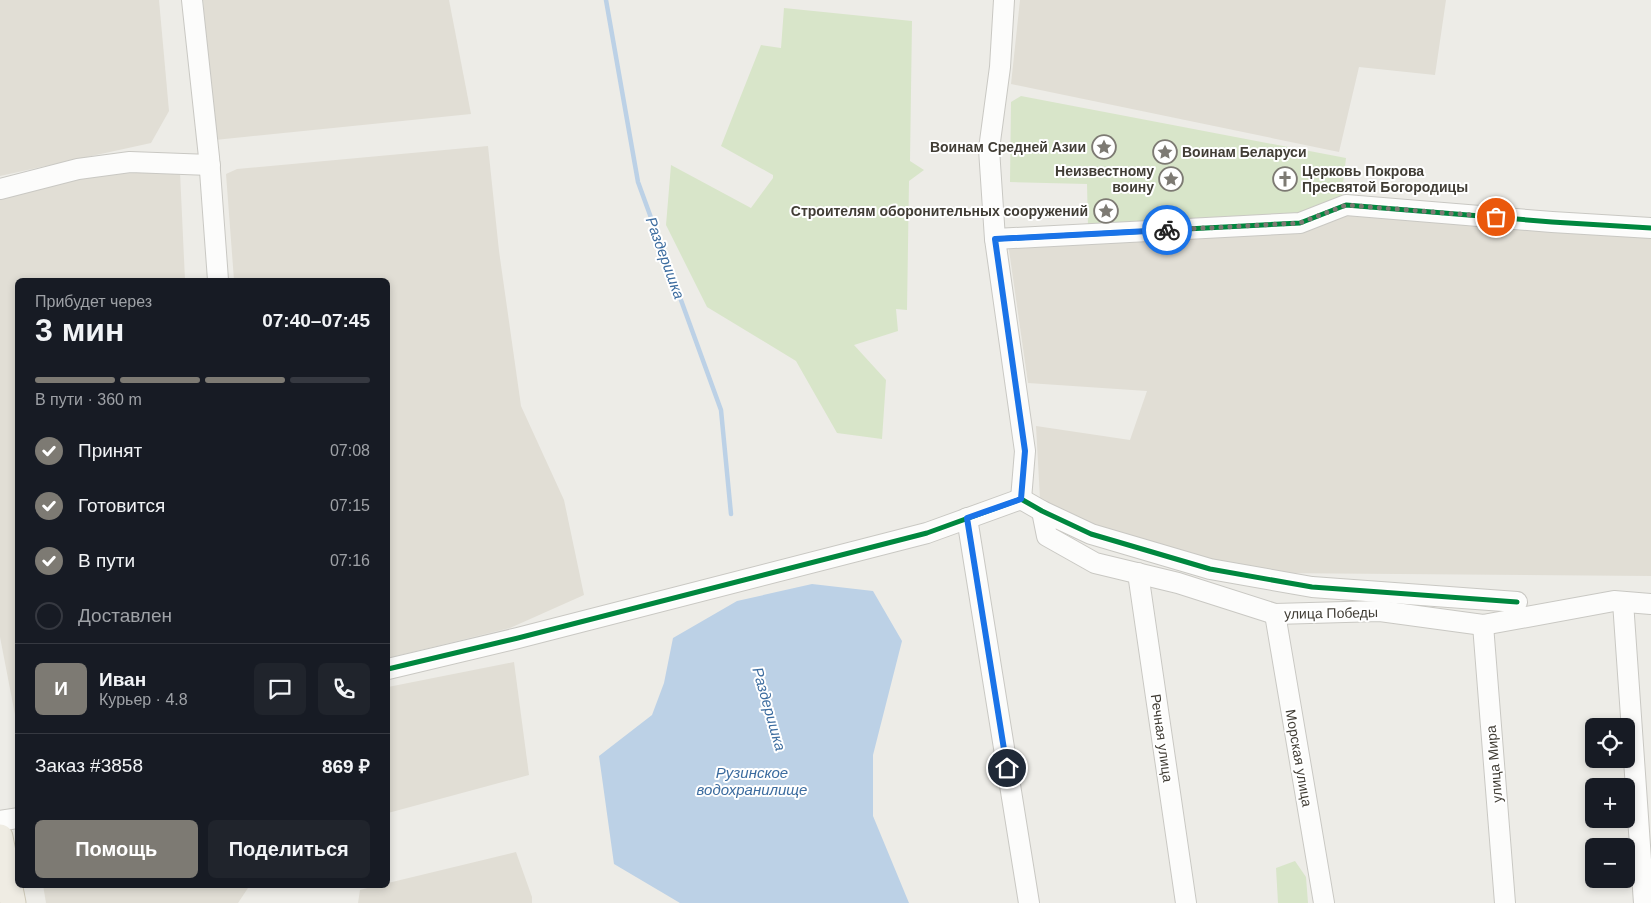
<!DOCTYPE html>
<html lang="ru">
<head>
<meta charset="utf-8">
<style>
	:root { --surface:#171b24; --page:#20242c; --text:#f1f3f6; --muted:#9ea1a6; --line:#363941; --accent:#7d7a73 }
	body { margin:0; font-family:Arial,sans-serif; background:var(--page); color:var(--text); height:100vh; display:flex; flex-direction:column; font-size:19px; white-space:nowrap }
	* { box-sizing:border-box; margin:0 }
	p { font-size:16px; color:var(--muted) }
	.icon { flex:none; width:28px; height:28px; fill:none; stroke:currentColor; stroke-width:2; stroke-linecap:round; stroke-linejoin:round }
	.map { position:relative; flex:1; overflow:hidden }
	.sheet { position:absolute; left:15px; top:278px; width:375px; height:610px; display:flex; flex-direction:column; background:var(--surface); border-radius:8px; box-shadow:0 2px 8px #0003 }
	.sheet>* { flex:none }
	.controls { position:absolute; left:1585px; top:718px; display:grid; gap:10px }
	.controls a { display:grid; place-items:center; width:50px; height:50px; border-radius:8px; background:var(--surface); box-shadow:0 2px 8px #0003; font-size:25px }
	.pin { position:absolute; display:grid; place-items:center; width:42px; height:42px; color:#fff; margin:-21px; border:2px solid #fff; border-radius:50%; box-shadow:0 1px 5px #0007 }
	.courier { position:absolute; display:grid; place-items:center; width:50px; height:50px; margin:-25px; border:4px solid #1a73e8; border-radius:50%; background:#fff; color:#222; box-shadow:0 1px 6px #0007 }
	.headline em { font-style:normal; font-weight:700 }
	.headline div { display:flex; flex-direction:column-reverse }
	.headline { display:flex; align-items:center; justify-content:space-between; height:85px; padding:0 20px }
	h1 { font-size:32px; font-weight:700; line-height:38px }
	.bar { display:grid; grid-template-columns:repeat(4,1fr); gap:8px 5px; align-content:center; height:60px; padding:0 20px }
	.bar i { height:6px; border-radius:4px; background:var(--line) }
	.bar .selected { background:var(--accent) }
	.bar p { grid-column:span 4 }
	.line { display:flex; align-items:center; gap:12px; padding:0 20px; border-top:1px solid var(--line) }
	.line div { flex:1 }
	.round { display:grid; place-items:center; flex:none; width:52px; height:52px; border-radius:8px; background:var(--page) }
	ol { padding:0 20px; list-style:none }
	li { display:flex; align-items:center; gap:15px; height:55px }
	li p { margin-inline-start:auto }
	li .icon { padding:5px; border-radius:50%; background:var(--accent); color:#fff; stroke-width:4 }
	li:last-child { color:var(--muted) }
	li i { width:28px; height:28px; border:2px solid var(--line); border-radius:50% }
	.primary-button { display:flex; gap:10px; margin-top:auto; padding:10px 20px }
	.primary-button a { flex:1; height:58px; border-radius:8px; background:var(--accent); color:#fff; font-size:20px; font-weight:700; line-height:58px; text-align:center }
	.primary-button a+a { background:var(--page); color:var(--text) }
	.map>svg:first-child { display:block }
	.residential { fill:#e1ded5 }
	.green { fill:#d8e5c9 }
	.water { fill:#bcd1e6 }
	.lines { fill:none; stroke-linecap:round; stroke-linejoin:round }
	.stream { stroke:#bcd1e6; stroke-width:4.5 }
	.minor-casing { stroke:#c9c8c3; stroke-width:22 }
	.major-casing { stroke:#cdc8b7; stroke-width:27 }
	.minor { stroke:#fcfcfb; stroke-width:20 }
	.major { stroke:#efece3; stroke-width:25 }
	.cycleway-casing { stroke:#fff; stroke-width:8 }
	.cycleway { stroke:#00873e; stroke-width:5 }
	.done { stroke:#7d7a73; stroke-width:5; stroke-dasharray:0 9 }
	.route { stroke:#1a73e8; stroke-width:6 }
	.labels { text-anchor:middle; stroke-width:4; stroke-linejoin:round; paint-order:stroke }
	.poi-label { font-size:14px; font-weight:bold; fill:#413d35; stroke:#fff; text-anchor:end }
	.street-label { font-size:14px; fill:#413d35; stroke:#fff }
	.water-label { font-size:15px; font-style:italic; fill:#3c6c9f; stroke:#fff }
</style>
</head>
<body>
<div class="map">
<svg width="1651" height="903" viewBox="0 0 1651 903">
	<rect width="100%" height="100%" fill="#edece7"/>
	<!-- residential -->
	<g class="residential">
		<polygon points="0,0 159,0 169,111 151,143 0,176"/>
		<polygon points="203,0 449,0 471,114 215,140"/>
		<polygon points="1020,0 1446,0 1435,75 1359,67 1339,152 1011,84"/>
		<polygon points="488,146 499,251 521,406 564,500 584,595 510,628 388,658 388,280 234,280 226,174 237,169"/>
		<polygon points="180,172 185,280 18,280 17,725 0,637 0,198 92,174"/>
		<polygon points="1366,208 1651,233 1651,576 1264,573 1088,528 1040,499 1036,426 1130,440 1147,391 1028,383 1008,243"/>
		<polygon points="514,662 529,775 388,813 388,687"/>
		<polygon points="516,852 532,897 532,903 358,903 360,890 379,885 388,885 388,883"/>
		<polygon points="43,885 250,885 238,903 46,903"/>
	</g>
	<!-- green -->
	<g class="green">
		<polygon points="784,8 912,21 910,161 924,170 909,181 907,310 896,309 898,331 854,345 886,380 882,439 837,433 796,361 707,307 666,225 671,165 751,208 773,178 773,175 721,146 761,45 781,48"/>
		<polygon points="1021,96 1346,158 1341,200 1301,218 1088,226 1087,184 1010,182 1011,102"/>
		<polygon points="1295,861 1306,877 1308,903 1278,903 1276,868"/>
	</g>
	<!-- water -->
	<polygon class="water" points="812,584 873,591 902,641 873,755 873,816 909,903 680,903 614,864 599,756 652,715 664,683 673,638 737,601"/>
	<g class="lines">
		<!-- stream -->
		<polyline class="stream" points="606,0 638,182 721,410 731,514"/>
		<!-- minor casing -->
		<g class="minor-casing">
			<g id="minor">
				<polyline points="192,0 209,157 218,280"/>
				<polyline points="1004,0 1000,67 989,149 995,239 1025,451 1021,499"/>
				<polyline points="0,189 78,169 130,162 210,165"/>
				<polyline points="995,239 1300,223 1346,205 1552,222 1651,228"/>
				<polyline points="1042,511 1047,536 1095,563 1178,583 1275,614 1380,611 1483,625 1614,601 1651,604"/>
				<polyline points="967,518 1029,903"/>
				<polyline points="1138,573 1186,903"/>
				<polyline points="1623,602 1644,903"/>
				<polyline points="1275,614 1324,903"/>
				<polyline points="1483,625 1505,903"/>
				<polyline points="388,669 518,638 927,533 1021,499 1042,511 1091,534 1210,569 1312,587 1517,602"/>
				<polyline points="0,821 18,818"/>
			</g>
		</g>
		<!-- major casing -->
		<g class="major-casing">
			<polyline id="major" points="0,837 13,903"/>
		</g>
		<!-- minor -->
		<use href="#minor" class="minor"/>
		<!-- major -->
		<use href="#major" class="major"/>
		<!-- cycleway casing -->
		<g class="cycleway-casing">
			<g id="cycleway">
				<polyline points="995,239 1300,223 1346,205 1552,222 1651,228"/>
				<polyline points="388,669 518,638 927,533 1021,499 1042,511 1091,534 1210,569 1312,587 1517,602"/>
			</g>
		</g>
		<!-- cycleway -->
		<use href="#cycleway" class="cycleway"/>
	</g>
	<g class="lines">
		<!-- done -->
		<polyline class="done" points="1167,230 1300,223 1346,205 1496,217"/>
		<!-- route -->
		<polyline class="route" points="1007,768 967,518 1021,499 1025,451 995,239 1167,230"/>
	</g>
	<!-- icons -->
	<defs>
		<g id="sight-ring" transform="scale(1.25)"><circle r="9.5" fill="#fff" stroke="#7d7a73" stroke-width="1.5"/><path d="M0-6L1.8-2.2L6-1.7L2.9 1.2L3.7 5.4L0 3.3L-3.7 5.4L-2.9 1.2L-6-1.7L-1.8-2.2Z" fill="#7d7a73"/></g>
		<g id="church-ring" transform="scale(1.25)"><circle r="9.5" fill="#fff" stroke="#7d7a73" stroke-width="1.5"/><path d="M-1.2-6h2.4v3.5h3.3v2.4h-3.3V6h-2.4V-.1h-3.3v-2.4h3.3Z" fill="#7d7a73"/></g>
	</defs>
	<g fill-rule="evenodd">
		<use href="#sight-ring" x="1104" y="147"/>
		<use href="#sight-ring" x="1165" y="152"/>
		<use href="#sight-ring" x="1171" y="179"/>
		<use href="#church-ring" x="1285" y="179"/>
		<use href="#sight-ring" x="1106" y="211"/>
	</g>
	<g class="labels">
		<!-- poi labels -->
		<g class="poi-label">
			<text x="1086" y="152">Воинам Средней Азии</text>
			<text x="1182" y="157" text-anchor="start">Воинам Беларуси</text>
			<text x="1154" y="176">Неизвестному<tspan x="1154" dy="16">воину</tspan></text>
			<text x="1302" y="176" text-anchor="start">Церковь Покрова<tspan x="1302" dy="16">Пресвятой Богородицы</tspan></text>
			<text x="1088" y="216">Строителям оборонительных сооружений</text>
		</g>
		<!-- street labels -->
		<g class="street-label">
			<text transform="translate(1331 613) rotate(-1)" y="5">улица Победы</text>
			<text transform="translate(1162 738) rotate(82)" y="5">Речная улица</text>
			<text transform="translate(1299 758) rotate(80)" y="5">Морская улица</text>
			<text transform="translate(1494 764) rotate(-95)" y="5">улица Мира</text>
		</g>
		<!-- water labels -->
		<g class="water-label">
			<text transform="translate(665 258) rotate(70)" y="5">Раздеришка</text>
			<text transform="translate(769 709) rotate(74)" y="5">Раздеришка</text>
			<text x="752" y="778">Рузинское<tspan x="752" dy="17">водохранилище</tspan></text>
		</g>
	</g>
</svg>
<div class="controls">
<a><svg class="icon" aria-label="locate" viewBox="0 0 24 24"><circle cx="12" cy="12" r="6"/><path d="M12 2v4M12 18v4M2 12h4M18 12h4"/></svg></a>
<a>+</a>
<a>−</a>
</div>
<div class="pin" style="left:1496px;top:217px;background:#ea580c"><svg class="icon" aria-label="bag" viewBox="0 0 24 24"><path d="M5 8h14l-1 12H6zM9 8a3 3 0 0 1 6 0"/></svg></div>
<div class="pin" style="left:1007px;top:768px;background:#1f2937"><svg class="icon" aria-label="home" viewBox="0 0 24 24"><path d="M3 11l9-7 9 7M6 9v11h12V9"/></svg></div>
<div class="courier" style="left:1167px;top:230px"><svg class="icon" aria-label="bike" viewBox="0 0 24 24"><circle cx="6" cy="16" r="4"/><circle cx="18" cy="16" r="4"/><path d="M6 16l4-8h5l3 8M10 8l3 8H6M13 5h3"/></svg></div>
<section class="sheet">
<div class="headline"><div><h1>3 мин</h1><p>Прибудет через</p></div><em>07:40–07:45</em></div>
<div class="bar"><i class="selected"></i><i class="selected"></i><i class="selected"></i><i></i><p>В пути · 360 m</p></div>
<ol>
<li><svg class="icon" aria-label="check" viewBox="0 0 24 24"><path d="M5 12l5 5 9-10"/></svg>Принят<p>07:08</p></li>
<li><svg class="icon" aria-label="check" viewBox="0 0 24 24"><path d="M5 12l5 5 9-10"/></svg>Готовится<p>07:15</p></li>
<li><svg class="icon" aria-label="check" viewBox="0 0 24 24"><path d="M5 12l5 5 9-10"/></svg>В пути<p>07:16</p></li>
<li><i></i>Доставлен</li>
</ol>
<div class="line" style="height:90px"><b class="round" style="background:var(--accent);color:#fff">И</b><div><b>Иван</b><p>Курьер · 4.8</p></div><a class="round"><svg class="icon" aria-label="chat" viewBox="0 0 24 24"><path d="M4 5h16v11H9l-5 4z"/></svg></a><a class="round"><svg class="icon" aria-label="phone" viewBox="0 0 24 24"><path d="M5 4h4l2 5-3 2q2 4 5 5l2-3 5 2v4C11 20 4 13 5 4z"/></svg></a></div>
<div class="line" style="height:65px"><div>Заказ #3858</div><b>869 ₽</b></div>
<div class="primary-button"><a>Помощь</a><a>Поделиться</a></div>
</section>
</div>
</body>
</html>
